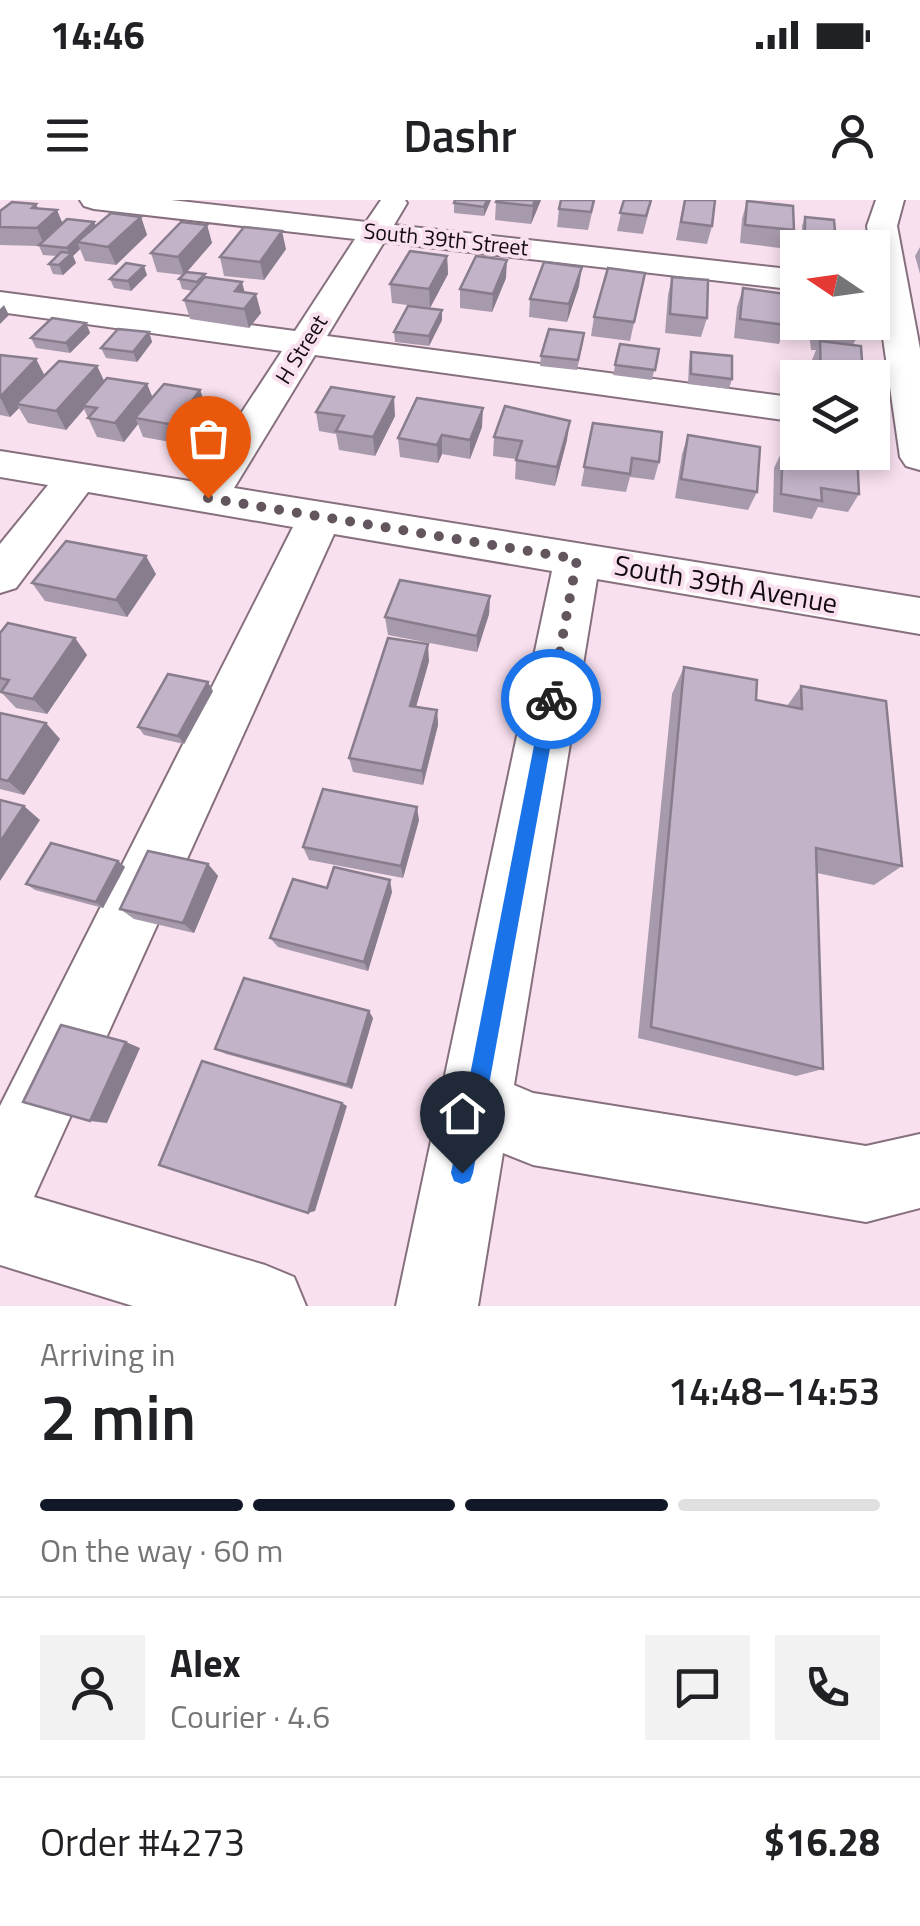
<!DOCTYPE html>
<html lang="en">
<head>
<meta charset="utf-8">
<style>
	:root { --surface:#fff; --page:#f2f2f2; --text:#202124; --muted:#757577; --line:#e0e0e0; --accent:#111827 }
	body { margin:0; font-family:"Titillium Web",sans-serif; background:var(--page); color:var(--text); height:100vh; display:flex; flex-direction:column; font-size:38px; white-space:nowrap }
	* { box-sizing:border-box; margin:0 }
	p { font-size:32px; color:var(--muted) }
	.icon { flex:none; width:55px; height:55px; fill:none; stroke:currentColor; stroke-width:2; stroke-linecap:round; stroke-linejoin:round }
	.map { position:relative; height:1106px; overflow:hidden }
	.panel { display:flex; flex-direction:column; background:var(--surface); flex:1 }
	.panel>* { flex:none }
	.needle { width:65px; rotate:283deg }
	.fabs { position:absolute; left:780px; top:30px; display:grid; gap:20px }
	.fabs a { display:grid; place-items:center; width:110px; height:110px; border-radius:0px; background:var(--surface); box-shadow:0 5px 15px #0003; font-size:50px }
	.pin { position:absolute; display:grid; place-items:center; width:85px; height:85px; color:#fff; margin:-102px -42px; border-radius:50% 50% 50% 0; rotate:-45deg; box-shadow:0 0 10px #0007 }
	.pin .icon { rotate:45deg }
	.courier { position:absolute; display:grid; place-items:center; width:100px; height:100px; margin:-50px; border:8px solid #1a73e8; border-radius:50%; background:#fff; color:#222; box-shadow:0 2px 12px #0007 }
	.summary em { font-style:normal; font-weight:600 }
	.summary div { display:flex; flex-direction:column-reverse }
	.summary { display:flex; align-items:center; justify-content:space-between; height:170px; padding:0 40px }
	h1 { font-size:65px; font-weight:600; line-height:75px }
	.bar { display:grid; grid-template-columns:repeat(4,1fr); gap:15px 10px; align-content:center; height:120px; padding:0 40px }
	.bar i { height:12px; border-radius:8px; background:var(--line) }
	.bar .selected { background:var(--accent) }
	.bar p { grid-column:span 4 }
	.line { display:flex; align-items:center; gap:25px; padding:0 40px; border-top:2px solid var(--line) }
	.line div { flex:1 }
	.round { display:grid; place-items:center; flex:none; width:105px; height:105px; border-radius:0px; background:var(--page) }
	.status { display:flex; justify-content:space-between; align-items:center; height:70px; padding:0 50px; background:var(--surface); direction:ltr }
	.status svg { height:28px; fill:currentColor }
	header { display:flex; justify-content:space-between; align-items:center; height:130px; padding:0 40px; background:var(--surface); font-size:45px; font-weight:600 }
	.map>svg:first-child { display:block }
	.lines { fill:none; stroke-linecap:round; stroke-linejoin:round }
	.minor-casing { stroke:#86707e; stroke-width:4 }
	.minor { fill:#fff; fill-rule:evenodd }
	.wall { fill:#a79aac }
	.shaded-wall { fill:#887d8c }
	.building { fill:#c2b3c8; stroke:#887d8c; stroke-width:2.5 }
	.route { fill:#1a73e8 }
	.done { stroke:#63555d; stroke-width:10; stroke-dasharray:0 18 }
	.labels { text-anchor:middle; stroke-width:8; stroke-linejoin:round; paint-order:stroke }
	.far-street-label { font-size:22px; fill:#120a0f; stroke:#f9e0ef }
	.street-label { font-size:28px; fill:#120a0f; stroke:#f9e0ef }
</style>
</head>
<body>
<div class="status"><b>14:46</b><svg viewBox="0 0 49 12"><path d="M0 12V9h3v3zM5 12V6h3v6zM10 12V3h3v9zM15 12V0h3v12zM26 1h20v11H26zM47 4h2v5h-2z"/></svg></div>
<header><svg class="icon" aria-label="menu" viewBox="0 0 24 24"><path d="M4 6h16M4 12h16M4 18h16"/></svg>Dashr<svg class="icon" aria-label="person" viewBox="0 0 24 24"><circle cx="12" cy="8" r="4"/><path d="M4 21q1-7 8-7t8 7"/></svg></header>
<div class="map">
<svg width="920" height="1106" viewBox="0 0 920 1106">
	<rect width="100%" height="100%" fill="#f9e0ef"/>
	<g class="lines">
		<!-- minor casing -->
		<g class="minor-casing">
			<g id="minor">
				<polygon points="80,0 171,0 366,22 381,0 405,0 407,3 394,25 798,70 798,90 384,42 327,136 798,198 798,222 315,155 234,288 920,398 920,434 597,379 514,885 533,893 866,946 920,934 920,1008 866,1022 533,965 503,953 478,1106 396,1106 552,371 334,334 34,997 265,1065 294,1077 306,1106 133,1106 0,1065 0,906 293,327 88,292 16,388 0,393 0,344 48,285 0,277 0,251 196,282 282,151 0,112 0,92 295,131 355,39 94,9 84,6"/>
				<polygon points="876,0 904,0 897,26 920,149 920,270 906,266 900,257 867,26"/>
			</g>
		</g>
		<!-- minor -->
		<use href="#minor" class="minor"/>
	</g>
	<!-- wall -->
	<g class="wall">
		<polygon points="455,0 491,0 484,16 454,13 454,3"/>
		<polygon points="541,0 531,24 495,20 496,2"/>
		<polygon points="595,0 588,30 557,27 559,9"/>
		<polygon points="624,0 652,0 643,34 617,31"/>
		<polygon points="684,0 712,26 707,44 676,40"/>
		<polygon points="747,1 794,30 787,49 740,43 742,19"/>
		<polygon points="38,8 62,23 94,22 96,26 141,17 147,35 116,65 85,61 80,49 73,56 76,63 63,75 53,74 49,64 57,56 43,55 39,46 0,45 0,11"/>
		<polygon points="805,17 836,43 834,48 802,48 802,26"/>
		<polygon points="207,25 212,43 187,72 245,92 261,113 249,128 190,119 184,100 193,91 182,89 179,79 183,75 157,72 151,53"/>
		<polygon points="920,47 920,74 915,56"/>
		<polygon points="286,49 264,80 224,76 220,57"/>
		<polygon points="447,56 448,74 430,108 392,103 390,84"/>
		<polygon points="645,73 630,141 591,136 594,117"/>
		<polygon points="147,75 131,91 114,88 110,79"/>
		<polygon points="672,77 707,118 701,137 665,133 668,95"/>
		<polygon points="506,78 492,112 460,108 460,89"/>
		<polygon points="579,86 567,122 529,117 530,99"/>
		<polygon points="743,88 786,125 779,144 734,138 737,107"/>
		<polygon points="442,120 429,146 395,142 394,132"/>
		<polygon points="808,122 856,122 858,135 853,145 863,175 862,178 812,178 812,160 816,150 811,150"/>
		<polygon points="86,123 90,133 70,153 36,148 31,138"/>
		<polygon points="149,132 152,142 137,162 106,158 101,148"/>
		<polygon points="583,143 577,170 540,166 541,156"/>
		<polygon points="620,144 659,149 652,180 613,175"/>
		<polygon points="691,152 732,179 729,189 688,184 689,162"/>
		<polygon points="0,155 36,159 44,176 97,166 104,181 147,184 152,198 200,190 207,209 181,244 143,237 138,224 124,242 97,237 84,209 66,230 28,223 19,208 10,217 0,215"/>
		<polygon points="316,212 395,216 375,256 339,250 336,234 319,231"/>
		<polygon points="593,223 659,262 654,280 630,277 626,292 581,286"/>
		<polygon points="482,227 470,259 442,254 438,263 400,257 398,238"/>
		<polygon points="688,235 757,292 748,310 675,298 682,254"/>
		<polygon points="494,237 567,240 555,286 515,279 516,259 493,256"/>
		<polygon points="783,249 859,294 848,312 818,307 812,319 773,312 774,268"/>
		<polygon points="156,374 127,417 45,401 32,383"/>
		<polygon points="490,396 489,414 477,452 388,435 385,417"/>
		<polygon points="0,433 75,438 87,455 47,514 16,508 0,491"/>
		<polygon points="429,461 416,507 437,510 438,525 423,585 353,572 349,558"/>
		<polygon points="684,467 756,500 787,506 801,486 902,666 874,685 817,673 823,869 796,876 638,838 672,494"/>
		<polygon points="213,491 184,544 144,535 138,527"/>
		<polygon points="0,513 60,539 24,595 0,589"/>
		<polygon points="419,620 403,678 309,660 303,647"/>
		<polygon points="118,661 125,667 103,708 35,690 26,684"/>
		<polygon points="208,664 218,676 194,733 134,719 120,709"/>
		<polygon points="327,688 392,692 368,771 278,747 270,738"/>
		<polygon points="373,818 352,889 226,854 215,849"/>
	</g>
	<!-- shaded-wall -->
	<g class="shaded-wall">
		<polygon points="487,0 491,0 484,16 484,7"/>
		<polygon points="535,0 541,0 531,24 533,6"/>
		<polygon points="36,4 44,22 57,10 65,29 45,47 37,28 32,8"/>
		<polygon points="141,17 147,35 116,65 108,47"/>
		<polygon points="94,22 98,31 77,42 80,49 73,56 76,63 63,75 59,65 70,55 67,48"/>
		<polygon points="207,25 212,43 184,75 178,57"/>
		<polygon points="282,31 286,49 264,80 260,62"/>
		<polygon points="447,56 448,74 430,108 429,89"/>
		<polygon points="507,60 506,78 492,112 493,94"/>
		<polygon points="144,66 147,75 131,91 128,81"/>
		<polygon points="582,67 579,86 567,122 569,104"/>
		<polygon points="242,82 247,101 240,110 235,91"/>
		<polygon points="256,94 261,113 249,128 244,109"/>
		<polygon points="4,105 9,115 0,124 0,109"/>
		<polygon points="442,110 442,120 429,146 429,136"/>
		<polygon points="86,123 90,133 70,153 66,143"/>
		<polygon points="149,132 152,142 137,162 133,152"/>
		<polygon points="36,159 46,178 16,204 19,208 10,217 0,197"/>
		<polygon points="97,166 106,185 83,206 84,209 66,230 56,211"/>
		<polygon points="147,184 155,203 135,218 138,224 124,242 115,223"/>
		<polygon points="200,190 207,209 181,244 174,225"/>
		<polygon points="394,197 395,216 375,256 373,237"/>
		<polygon points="483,208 482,227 470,259 470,240"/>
		<polygon points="570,221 567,240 555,286 557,267"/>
		<polygon points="442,235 442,254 438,263 437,245"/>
		<polygon points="146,356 156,374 127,417 116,400"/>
		<polygon points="490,396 489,414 477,452 477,436"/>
		<polygon points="75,438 87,455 47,514 33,499"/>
		<polygon points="428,444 429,461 412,521 410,506"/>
		<polygon points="208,482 213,491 184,544 178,536"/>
		<polygon points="437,510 438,525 423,585 422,571"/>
		<polygon points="46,523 60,539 24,595 8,581"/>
		<polygon points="24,606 40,620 0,681 0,642"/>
		<polygon points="417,607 419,620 403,678 401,666"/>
		<polygon points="118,661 125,667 103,708 96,702"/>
		<polygon points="208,664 218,676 194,733 183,723"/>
		<polygon points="390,680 392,692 368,771 364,762"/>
		<polygon points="369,811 373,818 352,889 347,885"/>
		<polygon points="126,842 140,848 107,923 90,921"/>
		<polygon points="342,903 347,906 315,1011 308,1013"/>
	</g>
	<!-- building -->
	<g class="building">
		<polygon points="455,0 487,0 484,7 454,3"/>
		<polygon points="497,0 535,0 533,6 496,2"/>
		<polygon points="561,0 594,0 591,12 559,9"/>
		<polygon points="624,0 651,0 646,16 620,13"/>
		<polygon points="685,0 715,0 712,26 681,22"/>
		<polygon points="747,1 793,6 794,30 745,25"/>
		<polygon points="12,2 36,4 32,8 57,10 37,28 0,27 0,11"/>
		<polygon points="111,13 141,17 108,47 77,42"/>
		<polygon points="805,17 834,20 836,43 805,40"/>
		<polygon points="67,19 94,22 67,48 39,45"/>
		<polygon points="181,22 207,25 178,57 151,53"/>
		<polygon points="244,27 282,31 260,62 220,57"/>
		<polygon points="410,51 447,56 429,89 390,84"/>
		<polygon points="61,52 72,53 59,65 49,64"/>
		<polygon points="476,56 507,60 493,94 460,89"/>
		<polygon points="544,62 582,67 569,104 530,99"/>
		<polygon points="126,63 144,66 128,81 110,79"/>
		<polygon points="608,68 645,73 634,122 594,117"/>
		<polygon points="186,72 205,74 197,82 179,79"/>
		<polygon points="205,77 242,82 235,91 256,94 244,109 184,100"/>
		<polygon points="672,77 708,80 707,118 670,114"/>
		<polygon points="743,88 786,94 786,125 740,119"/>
		<polygon points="408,106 442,110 429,136 394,132"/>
		<polygon points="52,118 86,123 66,143 31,138"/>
		<polygon points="818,122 856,122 858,135 819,131"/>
		<polygon points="118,129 149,132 133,152 101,148"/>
		<polygon points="549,129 584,133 578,160 541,156"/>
		<polygon points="820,141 861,146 863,175 854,173 854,178 821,178"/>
		<polygon points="620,144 659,149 655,170 615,165"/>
		<polygon points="691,152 732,156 732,179 691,174"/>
		<polygon points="0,155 36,159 0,197"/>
		<polygon points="59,161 97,166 56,211 16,204"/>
		<polygon points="107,178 147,184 115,223 88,218 97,208 83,206"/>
		<polygon points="164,184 200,190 174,225 135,218"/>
		<polygon points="331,187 394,197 373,237 336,231 344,216 316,212"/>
		<polygon points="417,198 483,208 470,240 442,235 437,245 398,238"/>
		<polygon points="505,206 570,221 557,267 516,260 522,241 494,237"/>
		<polygon points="593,223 662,232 659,262 632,258 630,274 584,267"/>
		<polygon points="688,235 760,247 757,292 681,279"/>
		<polygon points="783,249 798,252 857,252 859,294 821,288 822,301 781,294"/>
		<polygon points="66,341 146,356 116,400 32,383"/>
		<polygon points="400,380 490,396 477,436 385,417"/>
		<polygon points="8,423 75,438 33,499 1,492 9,480 0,478 0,433"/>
		<polygon points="388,438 428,444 410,506 437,510 422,571 349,558"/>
		<polygon points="684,467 757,480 756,500 802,509 801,486 886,501 902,666 816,648 823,869 651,827"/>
		<polygon points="168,474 208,482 178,536 138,527"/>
		<polygon points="0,513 46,523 8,581 0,579"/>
		<polygon points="323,589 417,607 401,666 303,647"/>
		<polygon points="0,600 24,606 0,642"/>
		<polygon points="51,643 118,661 96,702 26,684"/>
		<polygon points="148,651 208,664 183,723 120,709"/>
		<polygon points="334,667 390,680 364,762 270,738 293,679 327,688"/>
		<polygon points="244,778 369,811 347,885 215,849"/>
		<polygon points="61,825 126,842 90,921 23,902"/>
		<polygon points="202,861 342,903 308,1013 159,965"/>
	</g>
	<!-- route -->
	<polygon class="route" points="551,493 559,499 473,973 470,981 462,984 454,981 451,973 543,499"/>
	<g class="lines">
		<!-- done -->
		<polyline class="done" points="208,298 577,359 551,499"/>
	</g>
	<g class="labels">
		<!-- far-street labels -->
		<g class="far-street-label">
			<text transform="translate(446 39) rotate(6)" y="8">South 39th Street</text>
			<text transform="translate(301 149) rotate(-58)" y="8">H Street</text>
		</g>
		<!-- street labels -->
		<g class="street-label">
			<text transform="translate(726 384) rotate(10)" y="10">South 39th Avenue</text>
		</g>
	</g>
</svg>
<div class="fabs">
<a><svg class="needle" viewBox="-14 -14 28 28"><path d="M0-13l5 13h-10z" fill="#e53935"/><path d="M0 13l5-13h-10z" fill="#757577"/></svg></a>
<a><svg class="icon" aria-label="layers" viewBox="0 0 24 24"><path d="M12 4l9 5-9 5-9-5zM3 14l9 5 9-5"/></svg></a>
</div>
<div class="pin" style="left:208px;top:298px;background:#ea580c"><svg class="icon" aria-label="bag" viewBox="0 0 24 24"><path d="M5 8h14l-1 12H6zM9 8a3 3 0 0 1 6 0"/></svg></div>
<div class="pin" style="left:462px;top:973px;background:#1f2937"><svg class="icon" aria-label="home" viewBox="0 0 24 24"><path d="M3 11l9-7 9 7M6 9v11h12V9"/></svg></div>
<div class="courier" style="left:551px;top:499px"><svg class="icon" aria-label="bike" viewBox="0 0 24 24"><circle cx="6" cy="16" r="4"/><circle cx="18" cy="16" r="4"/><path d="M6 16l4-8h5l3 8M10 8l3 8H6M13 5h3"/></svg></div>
</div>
<section class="panel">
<div class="summary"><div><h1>2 min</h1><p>Arriving in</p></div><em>14:48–14:53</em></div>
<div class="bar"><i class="selected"></i><i class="selected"></i><i class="selected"></i><i></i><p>On the way · 60 m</p></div>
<div class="line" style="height:180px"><a class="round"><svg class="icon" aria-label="person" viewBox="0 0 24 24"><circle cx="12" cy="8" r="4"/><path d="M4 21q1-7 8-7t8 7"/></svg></a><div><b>Alex</b><p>Courier · 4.6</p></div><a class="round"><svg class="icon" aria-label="chat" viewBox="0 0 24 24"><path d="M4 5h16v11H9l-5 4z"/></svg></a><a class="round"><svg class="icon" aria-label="phone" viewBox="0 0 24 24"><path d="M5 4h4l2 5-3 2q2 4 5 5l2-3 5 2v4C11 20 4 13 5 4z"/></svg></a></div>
<div class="line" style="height:130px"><div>Order #4273</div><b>$16.28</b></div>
</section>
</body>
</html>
